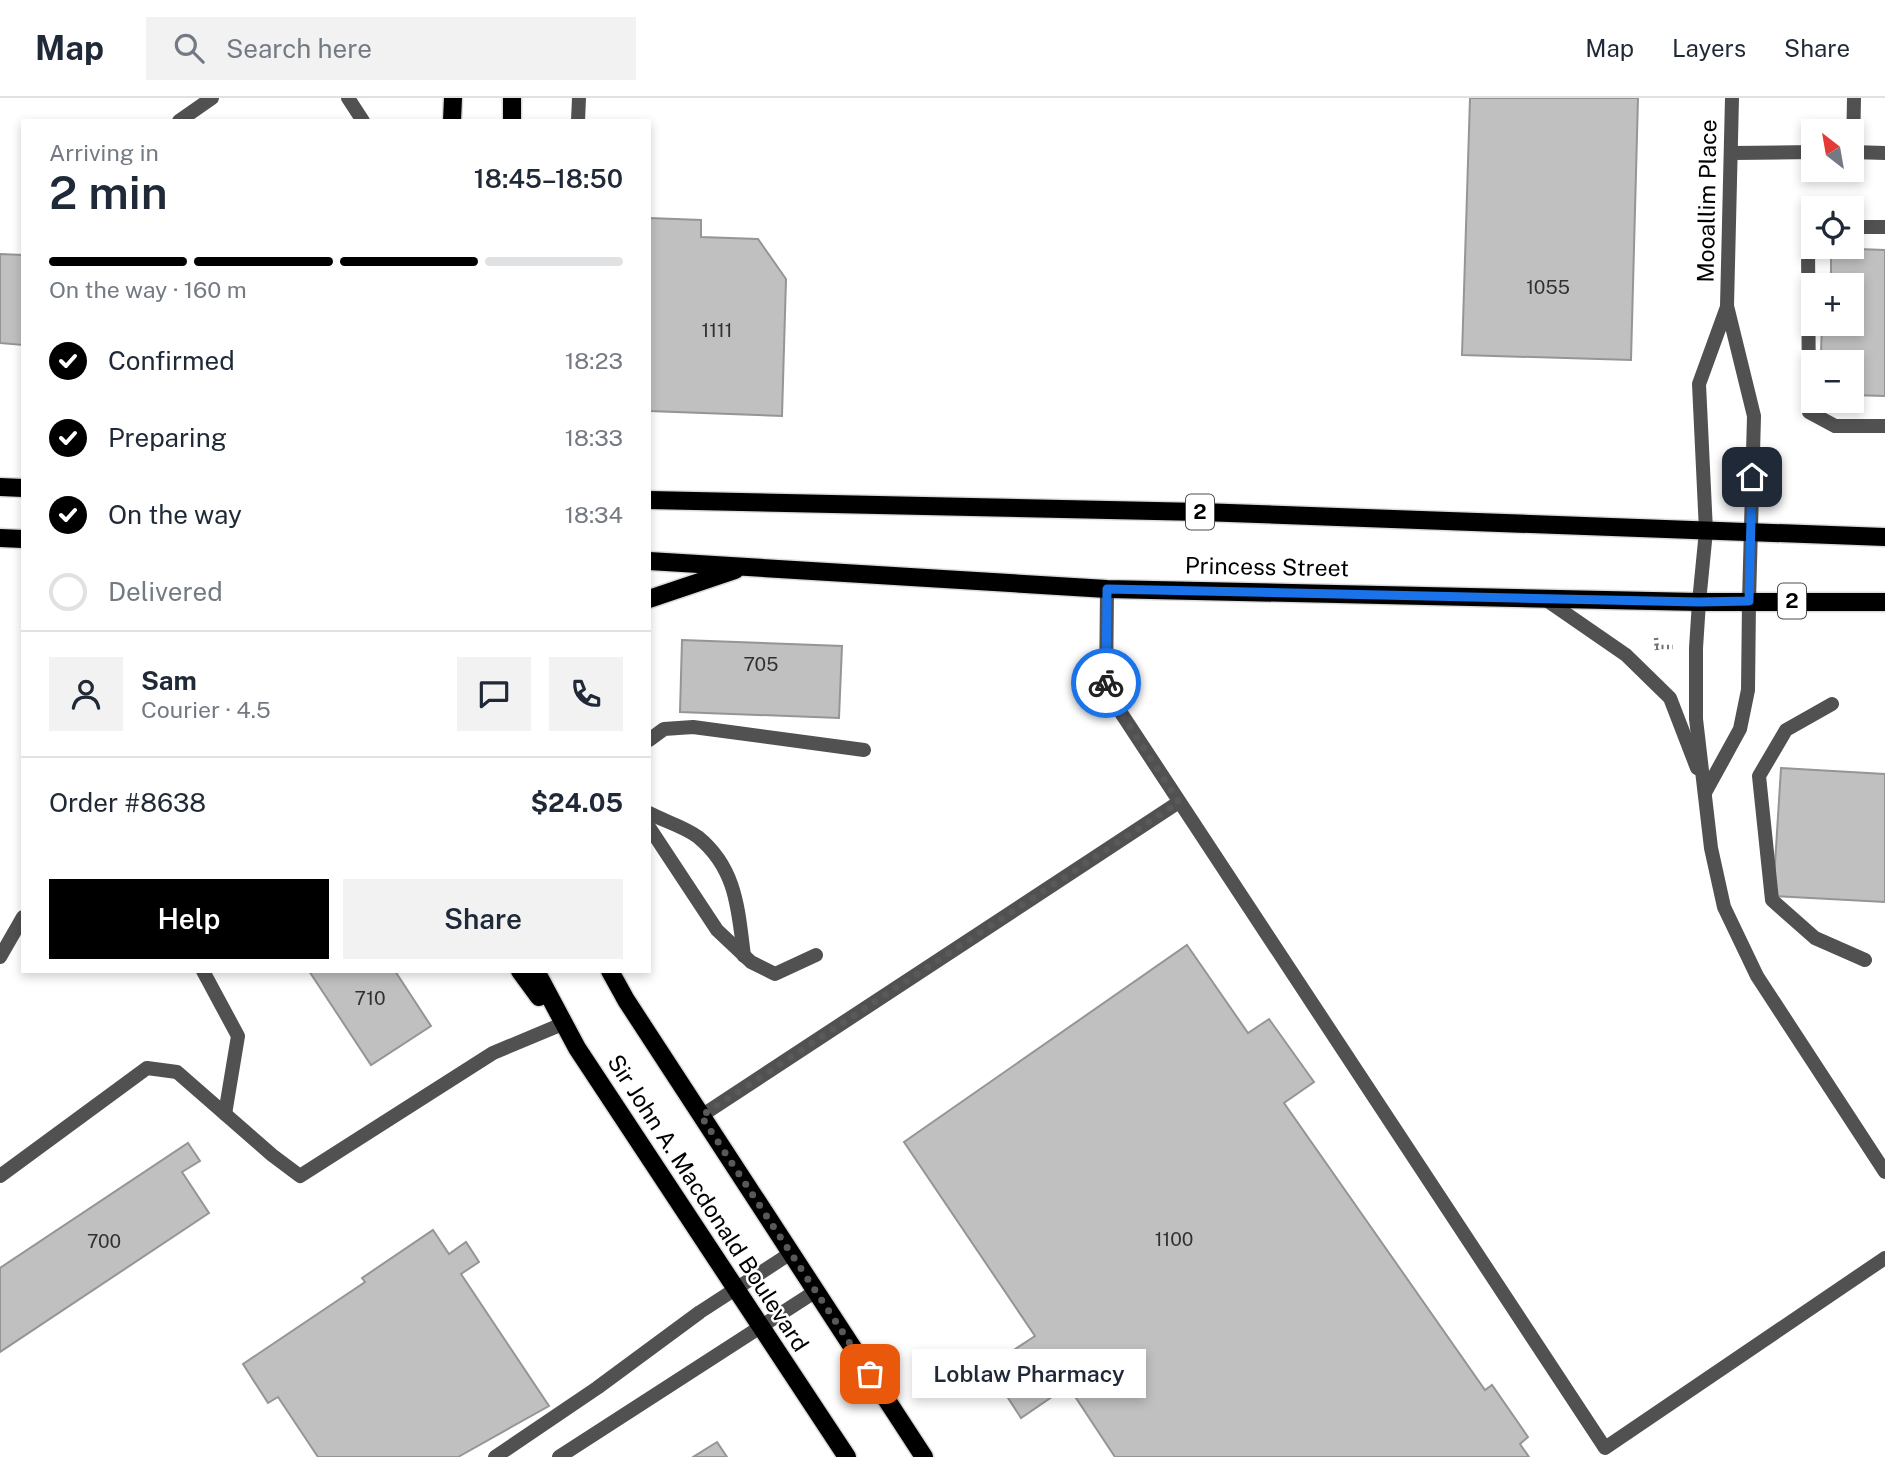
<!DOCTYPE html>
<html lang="en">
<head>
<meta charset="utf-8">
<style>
	:root { --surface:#fff; --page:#f2f2f3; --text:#1f2937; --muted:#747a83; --line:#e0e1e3; --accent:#000 }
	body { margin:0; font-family:"Public Sans",sans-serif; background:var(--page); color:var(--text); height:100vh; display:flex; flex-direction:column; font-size:26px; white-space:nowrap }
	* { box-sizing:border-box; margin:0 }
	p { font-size:23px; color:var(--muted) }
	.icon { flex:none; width:38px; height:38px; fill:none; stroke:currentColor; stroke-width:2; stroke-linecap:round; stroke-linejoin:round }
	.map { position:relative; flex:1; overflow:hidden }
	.side { position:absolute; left:21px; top:21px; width:630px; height:854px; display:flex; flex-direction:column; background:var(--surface); border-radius:0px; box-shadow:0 4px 10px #0003 }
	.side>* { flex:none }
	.needle { width:46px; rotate:329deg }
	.controls { position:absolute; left:1801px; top:21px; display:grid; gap:14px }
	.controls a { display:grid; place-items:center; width:63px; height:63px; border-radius:0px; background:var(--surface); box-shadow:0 4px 10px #0003; font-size:35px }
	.pin { position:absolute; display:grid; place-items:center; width:60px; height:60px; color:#fff; margin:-30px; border-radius:14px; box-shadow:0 4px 10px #0006 }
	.courier { position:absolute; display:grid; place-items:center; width:70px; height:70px; margin:-35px; border:5px solid #1a73e8; border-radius:50%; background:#fff; color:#222; box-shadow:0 2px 9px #0007 }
	.bubble { position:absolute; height:49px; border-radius:0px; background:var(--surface); box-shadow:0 4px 10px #0003; font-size:23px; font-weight:600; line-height:49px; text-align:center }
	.headline em { font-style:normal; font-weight:600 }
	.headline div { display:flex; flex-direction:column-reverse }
	.headline { display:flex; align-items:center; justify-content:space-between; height:119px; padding:0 28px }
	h1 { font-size:46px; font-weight:600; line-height:52px }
	.bar { display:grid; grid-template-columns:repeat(4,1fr); gap:10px 7px; align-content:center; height:84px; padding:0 28px }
	.bar i { height:9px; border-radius:5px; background:var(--line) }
	.bar .on { background:var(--accent) }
	.bar p { grid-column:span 4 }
	.line { display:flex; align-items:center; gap:18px; padding:0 28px; border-top:2px solid var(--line) }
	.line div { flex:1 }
	.round { display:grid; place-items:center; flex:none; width:74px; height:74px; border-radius:0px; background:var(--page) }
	ol { padding:0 28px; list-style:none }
	li { display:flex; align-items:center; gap:21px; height:77px }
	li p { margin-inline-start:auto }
	li .icon { padding:7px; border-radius:50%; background:var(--accent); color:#fff; stroke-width:4 }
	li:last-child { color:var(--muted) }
	li i { width:38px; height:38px; border:4px solid var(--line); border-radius:50% }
	.cta { display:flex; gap:14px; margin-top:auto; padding:14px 28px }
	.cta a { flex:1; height:80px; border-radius:0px; background:var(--accent); color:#fff; font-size:28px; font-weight:600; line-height:80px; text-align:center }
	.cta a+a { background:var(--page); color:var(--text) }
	header { display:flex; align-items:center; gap:42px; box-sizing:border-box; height:98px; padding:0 35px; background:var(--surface); border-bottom:2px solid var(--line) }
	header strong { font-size:33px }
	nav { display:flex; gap:38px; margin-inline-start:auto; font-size:24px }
	.search { width:490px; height:63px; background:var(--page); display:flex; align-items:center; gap:18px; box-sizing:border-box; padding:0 24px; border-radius:0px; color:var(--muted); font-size:26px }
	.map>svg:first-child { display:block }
	.building { fill:#c0c0c0; stroke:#959595; stroke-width:2 }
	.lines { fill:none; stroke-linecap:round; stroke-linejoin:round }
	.primary-casing { stroke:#dbdbdb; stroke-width:21 }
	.path { stroke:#737373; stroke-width:4.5; stroke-dasharray:2 3.5; stroke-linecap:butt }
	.service { stroke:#515151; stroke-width:14 }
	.minor { stroke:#515151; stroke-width:14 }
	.primary { stroke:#000; stroke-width:18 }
	.done { stroke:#595959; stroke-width:7; stroke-dasharray:0 12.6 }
	.route { stroke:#1a73e8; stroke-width:9 }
	.labels { text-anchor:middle; stroke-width:5; stroke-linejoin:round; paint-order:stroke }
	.number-label { font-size:19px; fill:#303030 }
	.shield { fill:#fff; stroke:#4c4c4c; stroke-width:2 }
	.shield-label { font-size:21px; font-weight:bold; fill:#000 }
	.street-label { font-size:23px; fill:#000; stroke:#fff }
</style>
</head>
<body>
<header>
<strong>Map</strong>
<div class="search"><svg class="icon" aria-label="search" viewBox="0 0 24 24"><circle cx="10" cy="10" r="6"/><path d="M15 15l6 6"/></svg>Search here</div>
<nav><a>Map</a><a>Layers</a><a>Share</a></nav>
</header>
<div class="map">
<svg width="1885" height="1359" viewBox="0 0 1885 1359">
	<rect width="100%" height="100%" fill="#fff"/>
	<!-- building -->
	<g class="building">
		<polygon points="1470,0 1638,0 1631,262 1462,257"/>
		<polygon points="649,120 701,122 701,139 758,141 786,181 782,318 649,313"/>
		<polygon points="1831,150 1885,152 1885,298 1852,297 1852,264 1832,264 1832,255 1821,255 1822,226 1852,226 1852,187 1831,187"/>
		<polygon points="0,156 23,157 23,247 0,245"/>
		<polygon points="682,542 842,548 839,620 680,614"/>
		<polygon points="1781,670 1885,676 1885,804 1773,798"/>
		<polygon points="1187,847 1248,935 1269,921 1314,984 1284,1005 1485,1292 1492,1287 1528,1339 1520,1346 1529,1359 1115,1359 1068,1288 1021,1320 988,1269 1035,1238 904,1044"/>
		<polygon points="309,873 395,873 431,928 371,967"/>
		<polygon points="188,1045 200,1063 182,1074 209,1115 0,1254 0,1170"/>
		<polygon points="433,1132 449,1156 466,1144 479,1164 461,1176 549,1308 458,1359 318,1359 278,1299 268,1305 243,1266 365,1184 362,1180"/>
		<polygon points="717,1344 727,1359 693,1359"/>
	</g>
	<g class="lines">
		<!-- primary casing -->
		<g class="primary-casing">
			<g id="primary">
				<polyline points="452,23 453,0"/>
				<polyline points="512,23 512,0"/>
				<polyline points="0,389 23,390"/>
				<polyline points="649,402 1201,414 1885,439"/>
				<polyline points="0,440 23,441"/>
				<polyline points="649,463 1107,491 1699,504 1885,504"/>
				<polyline points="649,501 735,472"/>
				<polyline points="520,873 539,899"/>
				<polyline points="536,873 577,950 847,1359"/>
				<polyline points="610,873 626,902 924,1359"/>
			</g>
		</g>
		<!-- path -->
		<g class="path">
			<polyline points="1656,540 1657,552"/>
			<polyline points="1656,549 1673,549"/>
		</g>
		<!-- service -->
		<g class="service">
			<polyline points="179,23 212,0"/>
			<polyline points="578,23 579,0"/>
			<polyline points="1852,54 1885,55"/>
			<polyline points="1853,54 1854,0"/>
			<polyline points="1732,55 1813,54"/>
			<polyline points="1852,129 1885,129"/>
			<polyline points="1813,138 1808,143 1809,314 1835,328 1885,328"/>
			<polyline points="1107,491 1106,592 1605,1350 1885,1160"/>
			<polyline points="1542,499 1626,557 1670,600 1697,670"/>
			<polyline points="1699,504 1696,550 1696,621 1711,750 1724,809 1757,878 1885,1074"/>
			<polyline points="1832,606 1786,632 1759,678 1772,802 1815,840 1865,862"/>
			<polyline points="649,642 664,631 693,629 864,652"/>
			<polyline points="1706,693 1740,631 1748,592 1749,503"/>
			<path d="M649 715C664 723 685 729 698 739 737 771 738 812 744 858"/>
			<polyline points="649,729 717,832 751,864 775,876 816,857"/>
			<polyline points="0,859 23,819"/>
			<polyline points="203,873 238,938 225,1016"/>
			<polyline points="701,1018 1179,704"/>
			<polyline points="0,1078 147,970 177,974 272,1057 300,1078 493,955 560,927"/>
			<polyline points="495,1359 597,1290 700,1214 791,1155"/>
			<polyline points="559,1359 816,1193"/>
		</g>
		<!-- minor -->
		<g class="minor">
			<polyline points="348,0 363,23"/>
			<polyline points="1732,0 1727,208 1754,318 1749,503"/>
			<polyline points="1699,504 1706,433 1699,286 1727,209"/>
		</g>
		<!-- primary -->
		<use href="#primary" class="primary"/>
	</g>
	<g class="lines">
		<!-- done -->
		<polyline class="done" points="870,1276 701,1018 1179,704 1106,592 1106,585"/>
		<!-- route -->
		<polyline class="route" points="1106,585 1107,491 1699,504 1749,503 1752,379"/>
	</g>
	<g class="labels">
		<!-- number labels -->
		<g class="number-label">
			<text x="1548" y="196">1055</text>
			<text x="717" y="239">1111</text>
			<text x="761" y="573">705</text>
			<text x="370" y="907">710</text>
			<text x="1174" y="1148">1100</text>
			<text x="104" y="1150">700</text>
		</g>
		<!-- shield labels -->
		<g class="shield">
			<rect x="1186" y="396.5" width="28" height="35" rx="5"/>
			<rect x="1778" y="485.5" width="28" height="35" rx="5"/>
		</g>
		<g class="shield-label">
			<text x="1200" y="421">2</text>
			<text x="1792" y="510">2</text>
		</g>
		<!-- street labels -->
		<g class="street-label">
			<text transform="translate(1707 103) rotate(-89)" y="8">Mooallim Place</text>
			<text transform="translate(1267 469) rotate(1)" y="8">Princess Street</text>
			<text transform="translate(708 1105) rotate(57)" y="8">Sir John A. Macdonald Boulevard</text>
		</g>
	</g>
</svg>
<div class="controls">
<a><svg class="needle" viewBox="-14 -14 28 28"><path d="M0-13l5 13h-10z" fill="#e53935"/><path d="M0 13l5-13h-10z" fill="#747a83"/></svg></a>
<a><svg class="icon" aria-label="locate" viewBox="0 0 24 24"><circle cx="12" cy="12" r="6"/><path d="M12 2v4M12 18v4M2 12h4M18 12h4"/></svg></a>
<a>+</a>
<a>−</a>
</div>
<div class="pin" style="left:870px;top:1276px;background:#ea580c"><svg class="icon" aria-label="bag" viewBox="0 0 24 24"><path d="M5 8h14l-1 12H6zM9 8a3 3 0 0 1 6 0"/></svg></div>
<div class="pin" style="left:1752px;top:379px;background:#1f2937"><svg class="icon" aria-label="home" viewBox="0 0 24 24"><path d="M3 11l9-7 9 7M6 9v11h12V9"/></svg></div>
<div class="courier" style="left:1106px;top:585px"><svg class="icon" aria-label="bike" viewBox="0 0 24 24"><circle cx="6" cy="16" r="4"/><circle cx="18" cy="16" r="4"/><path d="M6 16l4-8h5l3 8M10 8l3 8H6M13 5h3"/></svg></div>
<div class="bubble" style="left:912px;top:1251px;width:234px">Loblaw Pharmacy</div>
<section class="side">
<div class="headline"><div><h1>2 min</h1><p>Arriving in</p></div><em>18:45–18:50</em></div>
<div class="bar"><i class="on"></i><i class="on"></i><i class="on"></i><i></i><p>On the way · 160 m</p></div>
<ol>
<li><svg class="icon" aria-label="check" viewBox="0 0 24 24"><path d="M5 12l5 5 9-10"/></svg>Confirmed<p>18:23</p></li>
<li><svg class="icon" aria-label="check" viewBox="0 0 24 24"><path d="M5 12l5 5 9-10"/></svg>Preparing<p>18:33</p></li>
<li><svg class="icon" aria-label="check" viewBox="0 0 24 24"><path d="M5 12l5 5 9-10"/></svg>On the way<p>18:34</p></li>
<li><i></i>Delivered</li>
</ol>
<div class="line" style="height:126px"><a class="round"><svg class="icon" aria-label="person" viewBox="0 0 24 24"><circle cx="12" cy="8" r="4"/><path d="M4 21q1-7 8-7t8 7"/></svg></a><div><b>Sam</b><p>Courier · 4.5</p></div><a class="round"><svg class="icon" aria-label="chat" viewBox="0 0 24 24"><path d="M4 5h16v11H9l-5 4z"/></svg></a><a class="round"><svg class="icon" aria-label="phone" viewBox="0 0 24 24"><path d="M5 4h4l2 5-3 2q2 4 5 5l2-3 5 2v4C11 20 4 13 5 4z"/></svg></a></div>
<div class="line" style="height:91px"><div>Order #8638</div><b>$24.05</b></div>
<div class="cta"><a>Help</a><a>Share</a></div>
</section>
</div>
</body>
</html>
